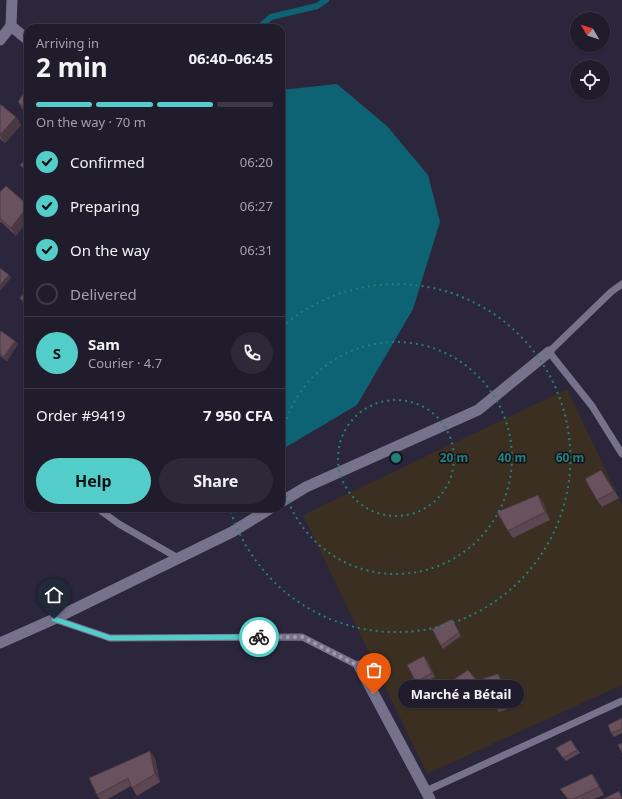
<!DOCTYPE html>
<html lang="en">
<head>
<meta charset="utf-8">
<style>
	:root { --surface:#201c2c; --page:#2d2938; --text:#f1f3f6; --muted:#a2a1a9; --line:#3d3a48; --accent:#53cdca }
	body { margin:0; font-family:"Noto Sans",sans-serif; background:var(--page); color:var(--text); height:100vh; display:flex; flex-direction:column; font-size:15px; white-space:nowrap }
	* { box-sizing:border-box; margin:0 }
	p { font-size:13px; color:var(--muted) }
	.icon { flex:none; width:22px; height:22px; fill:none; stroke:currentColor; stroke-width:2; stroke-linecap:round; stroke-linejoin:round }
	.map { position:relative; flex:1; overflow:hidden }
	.panel { position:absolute; left:24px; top:24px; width:261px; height:488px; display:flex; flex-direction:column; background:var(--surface); border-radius:12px; box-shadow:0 1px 3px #0004,0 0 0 1px var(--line) }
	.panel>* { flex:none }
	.needle { width:26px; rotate:309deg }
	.tools { position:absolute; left:570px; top:12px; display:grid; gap:8px }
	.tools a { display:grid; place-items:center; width:40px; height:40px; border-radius:50%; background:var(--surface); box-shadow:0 1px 3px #0004,0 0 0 1px var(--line); font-size:20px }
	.pin { position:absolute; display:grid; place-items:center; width:34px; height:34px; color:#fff; margin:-41px -17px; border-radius:50% 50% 50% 0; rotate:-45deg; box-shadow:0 0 4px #0007 }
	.pin .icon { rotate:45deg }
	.courier { position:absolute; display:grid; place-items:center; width:40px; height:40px; margin:-20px; border:3px solid #53cdca; border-radius:50%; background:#fff; color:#222; box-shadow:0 1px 5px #0007 }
	.bubble { position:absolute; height:28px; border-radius:14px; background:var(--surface); box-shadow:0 1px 3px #0004,0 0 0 1px var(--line); font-size:13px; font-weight:700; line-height:28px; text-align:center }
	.overview em { font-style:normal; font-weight:700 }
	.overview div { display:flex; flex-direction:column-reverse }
	.overview { display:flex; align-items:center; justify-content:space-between; height:68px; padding:0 12px }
	h1 { font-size:26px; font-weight:700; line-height:30px }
	.bar { display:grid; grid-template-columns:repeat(4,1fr); gap:6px 4px; align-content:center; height:48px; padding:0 12px }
	.bar i { height:5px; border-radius:3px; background:var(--line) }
	.bar .current { background:var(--accent) }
	.bar p { grid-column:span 4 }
	.line { display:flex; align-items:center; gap:10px; padding:0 12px; border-top:1px solid var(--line) }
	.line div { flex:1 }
	.round { display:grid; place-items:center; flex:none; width:42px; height:42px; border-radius:21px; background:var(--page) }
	ol { padding:0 12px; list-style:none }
	li { display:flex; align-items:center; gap:12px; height:44px }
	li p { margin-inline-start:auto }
	li .icon { padding:4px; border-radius:50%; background:var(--accent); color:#111; stroke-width:4 }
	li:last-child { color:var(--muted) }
	li i { width:22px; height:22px; border:2px solid var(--line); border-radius:50% }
	.cta { display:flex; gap:8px; margin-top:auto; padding:8px 12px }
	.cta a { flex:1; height:46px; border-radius:24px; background:var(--accent); color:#111; font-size:16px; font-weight:700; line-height:46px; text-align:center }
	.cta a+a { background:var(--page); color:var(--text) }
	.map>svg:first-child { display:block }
	.commercial { fill:#3a2f20 }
	.water { fill:#0d6373 }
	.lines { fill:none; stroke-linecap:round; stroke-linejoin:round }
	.stream { stroke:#0d6373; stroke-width:6 }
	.service { stroke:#77728b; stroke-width:7 }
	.minor { stroke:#77728b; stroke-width:11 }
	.wall { fill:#5b4651 }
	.shaded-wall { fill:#4a3942 }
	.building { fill:#6a515e; stroke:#4a3942 }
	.done { stroke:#9f9cac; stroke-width:4; stroke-dasharray:0 7.2 }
	.route { stroke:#53cdca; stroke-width:5 }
	.ring { fill:none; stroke:#24807a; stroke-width:2; stroke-dasharray:2 4 }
	.centre { fill:#24807a; stroke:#13111a; stroke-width:2 }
	.ring-label { font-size:12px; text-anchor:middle; font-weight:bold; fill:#24807a; stroke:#13111a; stroke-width:3; stroke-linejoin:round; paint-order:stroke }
</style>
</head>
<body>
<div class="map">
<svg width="622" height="799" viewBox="0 0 622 799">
	<rect width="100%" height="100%" fill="#2b263b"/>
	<!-- commercial -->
	<polygon class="commercial" points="567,389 622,504 622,685 427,774 303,515"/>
	<!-- water -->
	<polygon class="water" points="337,84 387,126 428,175 440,222 413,309 357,405 281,450 281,90"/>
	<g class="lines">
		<!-- stream -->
		<polyline class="stream" points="258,28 271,17 317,6 326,0"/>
		<!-- service -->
		<g class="service">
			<polyline points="622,284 611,292 549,352 592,406 622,454"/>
			<polyline points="28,399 28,415"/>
			<polyline points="97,508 119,524 178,558"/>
			<polyline points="54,619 110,638 302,637 359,666"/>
			<polyline points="426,791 622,701"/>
		</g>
		<!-- minor -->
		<g class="minor">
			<polyline points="11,26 12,0"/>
			<polyline points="0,40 11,26 28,40"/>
			<polyline points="281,502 306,487 478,410 549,352"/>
			<polyline points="0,643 54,619 232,532 271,508"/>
			<polyline points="359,666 430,799"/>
		</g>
	</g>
	<!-- wall -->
	<g class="wall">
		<polygon points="28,86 28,113 23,110 18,102"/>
		<polygon points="0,104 16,117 21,125 5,143 0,139"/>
		<polygon points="28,157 28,174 26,172 20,165"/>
		<polygon points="0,192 16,236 1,222 0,223"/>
		<polygon points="28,288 28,308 25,305 20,298"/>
		<polygon points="0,332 15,341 18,344 7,361 0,356"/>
		<polygon points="606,478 619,498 602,507 597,500"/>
		<polygon points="538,495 543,502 550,520 513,538 508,531"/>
		<polygon points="454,623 461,636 443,649 441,646"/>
		<polygon points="427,659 435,677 419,686 416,682"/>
		<polygon points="498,674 509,695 501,699 517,694 523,703 499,712 491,702 496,700 482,679"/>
		<polygon points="453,680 478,682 481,686 467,698"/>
		<polygon points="622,718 622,733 614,737 611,733"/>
		<polygon points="571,740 580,753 566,761 556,748"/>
		<polygon points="155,758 160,782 137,796 131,786 108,799 100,799 97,795"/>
		<polygon points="592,774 597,781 604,795 594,799 567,799"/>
	</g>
	<!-- shaded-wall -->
	<g class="shaded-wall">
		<polygon points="16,117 21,125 5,143 0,135"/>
		<polygon points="28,206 28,220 16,236 11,228"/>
		<polygon points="9,275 11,278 0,291 0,285"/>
		<polygon points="15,341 18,344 7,361 4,357"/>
		<polygon points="538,495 543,502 550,520 545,512"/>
		<polygon points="424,656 427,659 435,677 432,673"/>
		<polygon points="498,674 500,678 509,695 506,691"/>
		<polygon points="150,751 155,758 160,782 155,774"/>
		<polygon points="592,774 597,781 604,795 599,787"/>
	</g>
	<!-- building -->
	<g class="building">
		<polygon points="28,86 28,110 18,102"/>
		<polygon points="0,104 16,117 0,135"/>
		<polygon points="28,157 28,171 20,165"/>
		<polygon points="6,186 28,205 28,206 11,228 0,219 0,192"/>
		<polygon points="0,268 9,275 0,285"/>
		<polygon points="28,288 28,305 20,298"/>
		<polygon points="1,331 15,341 4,357 0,354 0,332"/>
		<polygon points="601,470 614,491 597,500 585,479"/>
		<polygon points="538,495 545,512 508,531 497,512"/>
		<polygon points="452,619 459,632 441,646 432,629"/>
		<polygon points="424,656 432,673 416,682 407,665"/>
		<polygon points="468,670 478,682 464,695 453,680"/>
		<polygon points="498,674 506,691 494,697 482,679"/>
		<polygon points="517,694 521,700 496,708 491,702"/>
		<polygon points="622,718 622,729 611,733 608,725"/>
		<polygon points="571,740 577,750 563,758 556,748"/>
		<polygon points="622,743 622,753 618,745"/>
		<polygon points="150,751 155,774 132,788 128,778 97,795 89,778"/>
		<polygon points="592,774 599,787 573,799 568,799 560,789"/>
		<polygon points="619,791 622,799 603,799"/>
	</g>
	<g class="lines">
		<!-- done -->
		<polyline class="done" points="259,637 302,637 359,666 374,694"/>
		<!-- route -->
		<polyline class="route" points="54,619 110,638 259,637"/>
	</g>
	<!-- distance rings -->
	<g class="ring">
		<circle cx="396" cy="458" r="58"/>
		<path d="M281 442A116 116 0 1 1 281 474"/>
		<path d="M282 327A174 174 0 1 1 230 509"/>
	</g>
	<circle cx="396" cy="458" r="6" class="centre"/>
	<g class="ring-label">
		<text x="454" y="462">20 m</text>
		<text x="512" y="462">40 m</text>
		<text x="570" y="462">60 m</text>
	</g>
</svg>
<div class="tools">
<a><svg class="needle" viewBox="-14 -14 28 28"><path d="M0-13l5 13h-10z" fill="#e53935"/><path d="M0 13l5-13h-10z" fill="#a2a1a9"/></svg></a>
<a><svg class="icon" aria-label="locate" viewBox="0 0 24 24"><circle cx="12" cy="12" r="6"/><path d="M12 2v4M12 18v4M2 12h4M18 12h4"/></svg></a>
</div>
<div class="pin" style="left:374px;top:694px;background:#ea580c"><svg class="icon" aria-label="bag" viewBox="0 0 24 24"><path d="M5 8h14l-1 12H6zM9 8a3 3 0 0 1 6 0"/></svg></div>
<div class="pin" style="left:54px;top:619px;background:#1f2937"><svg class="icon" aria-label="home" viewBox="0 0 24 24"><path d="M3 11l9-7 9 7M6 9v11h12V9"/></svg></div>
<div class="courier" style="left:259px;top:637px"><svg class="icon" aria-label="bike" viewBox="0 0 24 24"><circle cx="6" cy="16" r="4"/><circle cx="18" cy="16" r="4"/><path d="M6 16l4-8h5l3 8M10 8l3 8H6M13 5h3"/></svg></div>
<div class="bubble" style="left:398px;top:680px;width:126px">Marché a Bétail</div>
<section class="panel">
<div class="overview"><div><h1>2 min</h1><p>Arriving in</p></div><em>06:40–06:45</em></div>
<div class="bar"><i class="current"></i><i class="current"></i><i class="current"></i><i></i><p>On the way · 70 m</p></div>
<ol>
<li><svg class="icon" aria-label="check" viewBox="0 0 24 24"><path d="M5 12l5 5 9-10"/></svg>Confirmed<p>06:20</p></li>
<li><svg class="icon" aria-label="check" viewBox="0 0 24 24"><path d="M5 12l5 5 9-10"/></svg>Preparing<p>06:27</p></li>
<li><svg class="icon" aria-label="check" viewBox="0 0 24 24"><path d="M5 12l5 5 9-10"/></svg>On the way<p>06:31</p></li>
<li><i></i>Delivered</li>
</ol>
<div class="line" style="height:72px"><b class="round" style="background:var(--accent);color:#111">S</b><div><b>Sam</b><p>Courier · 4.7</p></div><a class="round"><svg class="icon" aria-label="phone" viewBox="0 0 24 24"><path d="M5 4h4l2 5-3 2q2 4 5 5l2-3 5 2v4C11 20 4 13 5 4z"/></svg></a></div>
<div class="line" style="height:52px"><div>Order #9419</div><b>7 950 CFA</b></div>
<div class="cta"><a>Help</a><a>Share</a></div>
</section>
</div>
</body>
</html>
